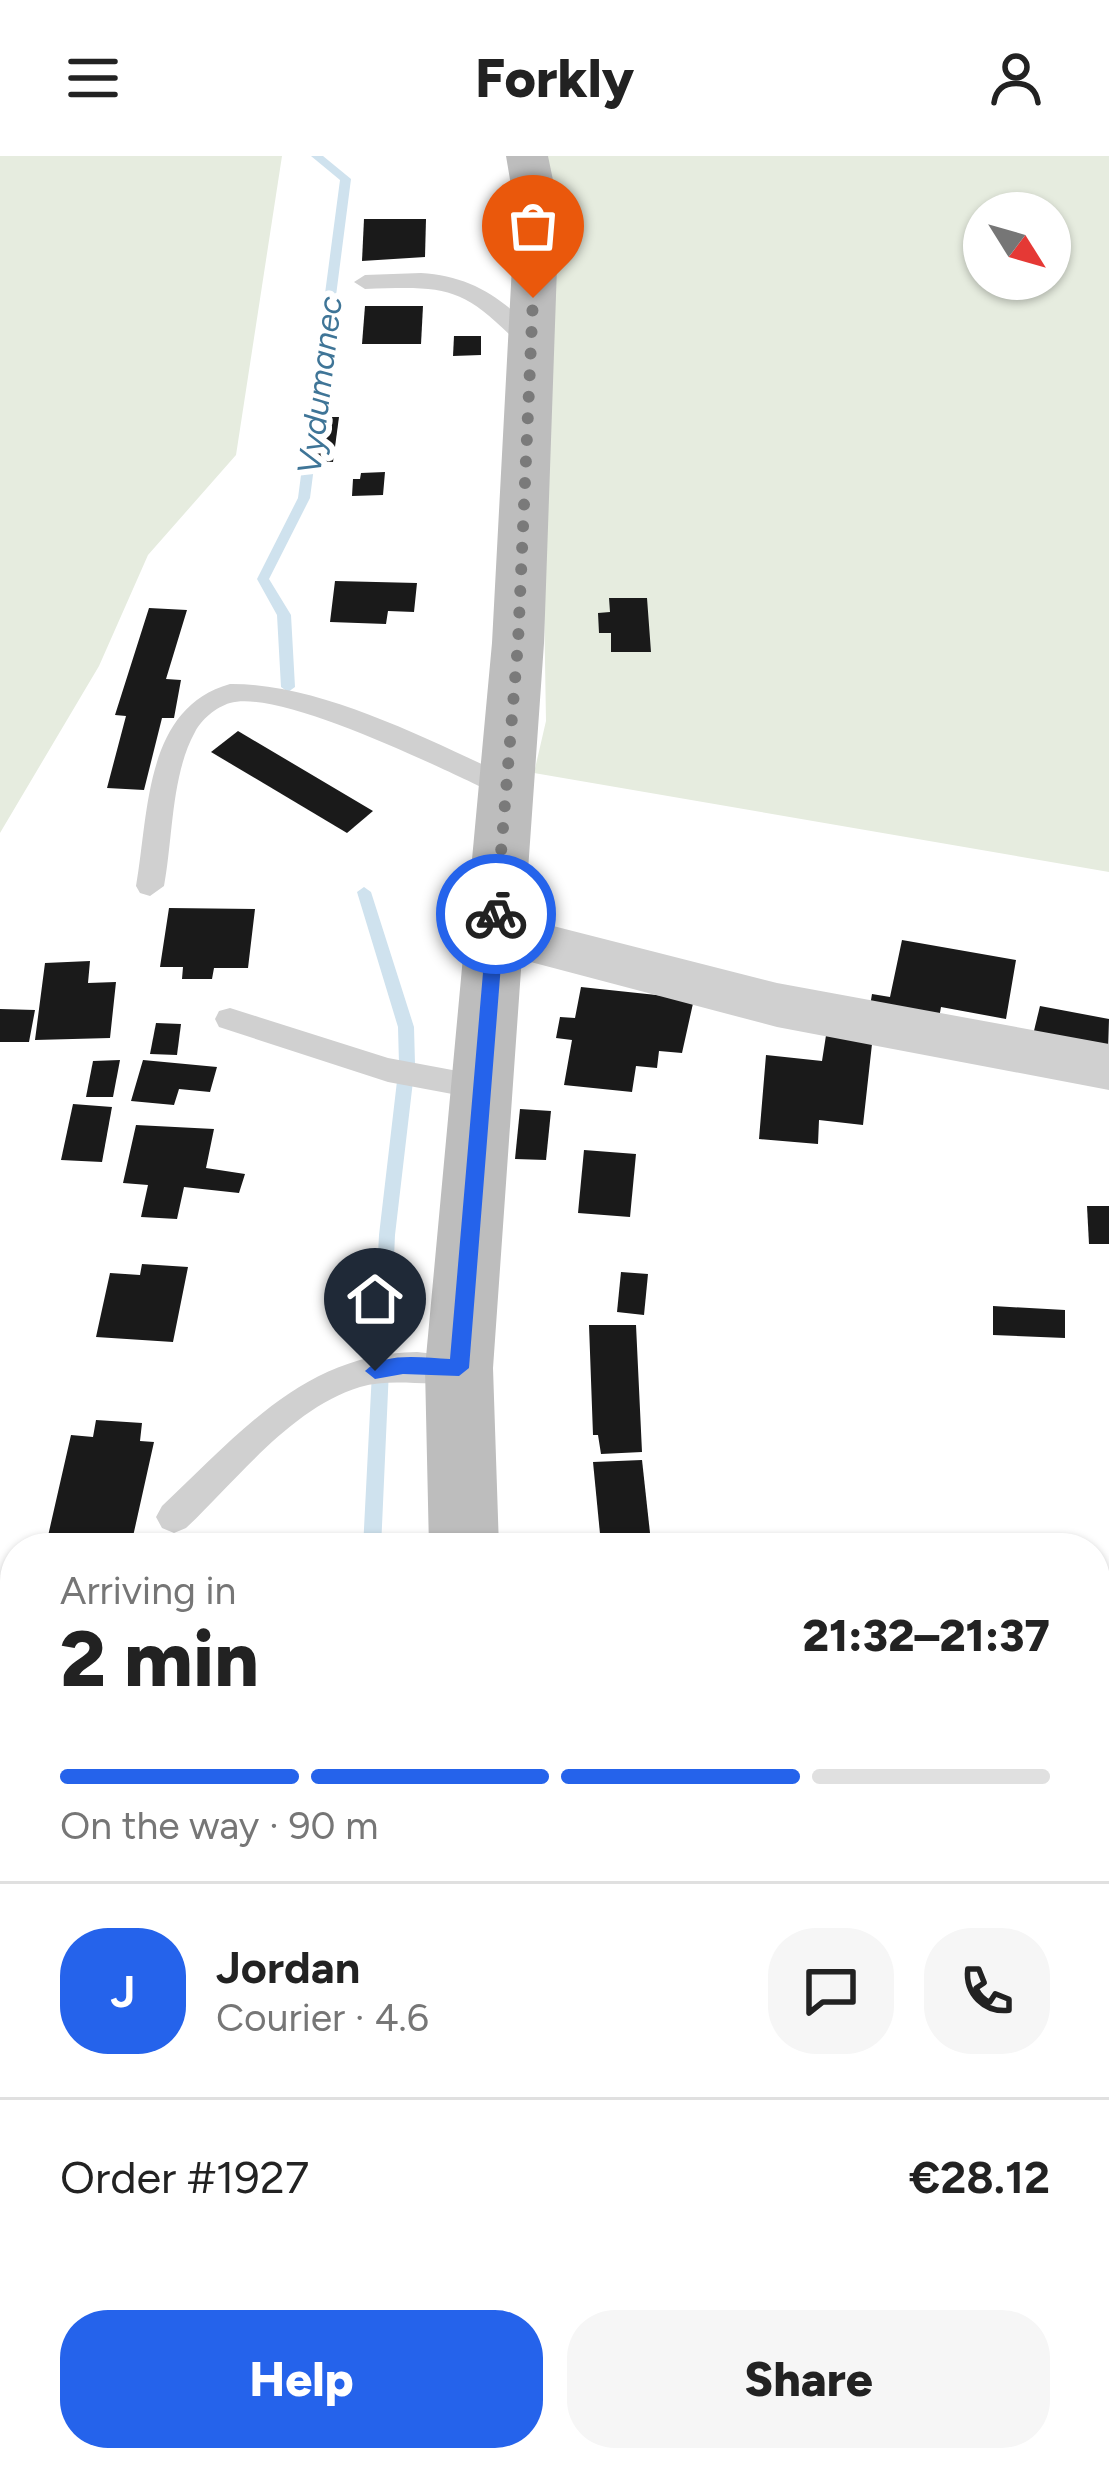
<!DOCTYPE html>
<html lang="en">
<head>
<meta charset="utf-8">
<style>
	:root { --surface:#fff; --page:#f6f6f6; --text:#222; --muted:#767676; --line:#e0e0e0; --accent:#2563eb }
	body { margin:0; font-family:Figtree,sans-serif; background:var(--page); color:var(--text); height:100vh; display:flex; flex-direction:column; font-size:45px; white-space:nowrap }
	* { box-sizing:border-box; margin:0 }
	p { font-size:39px; color:var(--muted) }
	.icon { flex:none; width:66px; height:66px; fill:none; stroke:currentColor; stroke-width:2; stroke-linecap:round; stroke-linejoin:round }
	.map { position:relative; flex:1; overflow:hidden }
	.details { position:absolute; left:0px; top:1377px; width:1110px; height:939px; display:flex; flex-direction:column; background:var(--surface); border-radius:48px 48px 0 0; box-shadow:0 3px 9px #0004 }
	.details>* { flex:none }
	.needle { width:78px; rotate:127deg }
	.buttons { position:absolute; left:963px; top:36px; display:grid; gap:24px }
	.buttons a { display:grid; place-items:center; width:108px; height:108px; border-radius:50%; background:var(--surface); box-shadow:0 3px 9px #0004; font-size:60px }
	.pin { position:absolute; display:grid; place-items:center; width:102px; height:102px; color:#fff; margin:-123px -51px; border-radius:50% 50% 50% 0; rotate:-45deg; box-shadow:0 0 12px #0007 }
	.pin .icon { rotate:45deg }
	.courier { position:absolute; display:grid; place-items:center; width:120px; height:120px; margin:-60px; border:9px solid #2563eb; border-radius:50%; background:#fff; color:#222; box-shadow:0 3px 15px #0007 }
	.head em { font-style:normal; font-weight:800 }
	.head div { display:flex; flex-direction:column-reverse }
	.head { display:flex; align-items:center; justify-content:space-between; height:204px; padding:0 60px }
	h1 { font-size:78px; font-weight:800; line-height:90px }
	.bar { display:grid; grid-template-columns:repeat(4,1fr); gap:18px 12px; align-content:center; height:144px; padding:0 60px }
	.bar i { height:15px; border-radius:9px; background:var(--line) }
	.bar .selected { background:var(--accent) }
	.bar p { grid-column:span 4 }
	.line { display:flex; align-items:center; gap:30px; padding:0 60px; border-top:3px solid var(--line) }
	.line div { flex:1 }
	.round { display:grid; place-items:center; flex:none; width:126px; height:126px; border-radius:48px; background:var(--page) }
	.cta { display:flex; gap:24px; margin-top:auto; padding:24px 60px }
	.cta a { flex:1; height:138px; border-radius:48px; background:var(--accent); color:#fff; font-size:48px; font-weight:800; line-height:138px; text-align:center }
	.cta a+a { background:var(--page); color:var(--text) }
	header { display:flex; justify-content:space-between; align-items:center; height:156px; padding:0 60px; background:var(--surface); font-size:54px; font-weight:800 }
	.map>svg:first-child { display:block }
	.green { fill:#e6ecdf; fill-rule:evenodd }
	.lines { fill:none; stroke-linecap:round; stroke-linejoin:round }
	.stream { fill:#cfe2ee; fill-rule:evenodd }
	.building { fill:#1a1a1a }
	.path { stroke:#cdcdcd; stroke-width:9; stroke-dasharray:8 8; stroke-linecap:butt }
	.service { fill:#d0d0d0; fill-rule:evenodd }
	.minor { fill:#d0d0d0; fill-rule:evenodd }
	.secondary { fill:#bdbdbd; fill-rule:evenodd }
	.route { fill:#2563eb }
	.done { stroke:#7a7a7a; stroke-width:12; stroke-dasharray:0 21.6 }
	.labels { text-anchor:middle; stroke-width:12; stroke-linejoin:round; paint-order:stroke }
	.far-water-label { font-size:33px; font-style:italic; fill:#3f7597; stroke:#fff }
</style>
</head>
<body>
<header><svg class="icon" aria-label="menu" viewBox="0 0 24 24"><path d="M4 6h16M4 12h16M4 18h16"/></svg>Forkly<svg class="icon" aria-label="person" viewBox="0 0 24 24"><circle cx="12" cy="8" r="4"/><path d="M4 21q1-7 8-7t8 7"/></svg></header>
<div class="map">
<svg width="1109" height="2314" viewBox="0 0 1109 2314">
	<rect width="100%" height="100%" fill="#fff"/>
	<!-- green -->
	<g class="green">
		<polygon points="0,0 282,0 236,299 148,399 99,510 0,677"/>
		<path d="M525 0H1109V716L534 617 546 565 539 144ZM984 57H1050V123H984Z"/>
	</g>
	<g class="lines">
		<!-- stream -->
		<g class="stream">
			<polygon points="311,0 323,0 351,23 310,342 269,423 291,459 295,531 288,536 281,531 277,459 257,423 298,342 340,24"/>
			<polygon points="364,731 371,736 414,871 415,908 395,1079 381,1392 363,1392 379,1079 399,908 398,871 357,736"/>
			<polygon points="240,2301 262,2301 258,2314 236,2314"/>
		</g>
	</g>
	<!-- building -->
	<g class="building">
		<polygon points="364,63 426,63 425,101 362,105"/>
		<polygon points="365,150 423,150 421,188 362,188"/>
		<polygon points="454,180 481,180 481,199 453,200"/>
		<polygon points="322,261 339,261 333,306 316,305"/>
		<polygon points="385,316 383,339 352,340 353,323 360,323 361,317"/>
		<polygon points="335,425 417,427 414,456 388,455 386,468 330,466"/>
		<polygon points="609,442 647,442 651,496 611,496 611,477 599,477 598,457 610,456"/>
		<polygon points="149,452 187,454 166,523 181,524 174,562 162,562 144,634 107,632 126,560 115,559"/>
		<polygon points="238,575 373,655 347,677 211,596"/>
		<polygon points="169,752 255,753 248,812 214,812 212,823 182,823 183,811 160,811"/>
		<polygon points="902,784 1016,804 1006,863 941,851 938,868 869,856 872,838 890,841"/>
		<polygon points="90,805 88,827 116,826 110,882 35,884 45,807"/>
		<polygon points="581,831 694,843 682,897 659,895 657,912 636,910 632,936 564,929 572,884 556,882 560,861 575,862"/>
		<polygon points="1040,850 1109,863 1108,895 1032,883"/>
		<polygon points="0,853 35,854 29,886 0,886"/>
		<polygon points="156,867 181,868 177,899 150,898"/>
		<polygon points="827,873 873,879 863,969 819,964 818,988 759,983 766,899 822,905"/>
		<polygon points="120,904 113,941 86,941 93,905"/>
		<polygon points="143,904 217,911 210,936 179,933 174,949 131,945"/>
		<polygon points="73,948 112,951 102,1006 61,1004"/>
		<polygon points="520,953 551,955 546,1004 515,1003"/>
		<polygon points="136,969 214,973 206,1012 245,1018 239,1037 184,1031 177,1063 141,1061 148,1029 123,1027"/>
		<polygon points="584,994 636,998 630,1061 578,1057"/>
		<polygon points="1087,1050 1109,1050 1109,1088 1089,1088"/>
		<polygon points="142,1108 188,1111 173,1186 96,1181 110,1117 140,1119"/>
		<polygon points="621,1116 648,1118 644,1159 617,1156"/>
		<polygon points="993,1150 1065,1154 1065,1182 993,1179"/>
		<polygon points="589,1169 636,1169 642,1296 601,1298 598,1279 593,1279"/>
		<polygon points="96,1264 142,1267 140,1285 154,1286 132,1385 48,1380 71,1279 93,1281"/>
		<polygon points="642,1304 651,1386 601,1388 593,1306"/>
		<polygon points="0,1764 15,1765 15,1820 0,1818"/>
		<polygon points="174,2301 220,2301 215,2314"/>
		<polygon points="713,2301 784,2301 783,2314 712,2309"/>
	</g>
	<g class="lines">
		<!-- path -->
		<polyline class="path" points="1095,1818 1109,1850"/>
		<!-- service -->
		<g class="service">
			<path d="M421 117C474 120 510 146 543 187L539 192H523C462 130 450 130 365 133L354 126 365 119Z"/>
			<path d="M230 528C322 527 435 587 518 625L522 632 508 642 498 639C447 615 280 532 230 547 216 551 201 564 195 576 171 619 173 683 164 730L150 740 140 737 136 730C149 657 144 552 230 528Z"/>
			<polygon points="230,852 388,902 479,919 490,923 494,931 490,939 479,943 388,926 219,871 215,863 219,855"/>
			<path d="M417 1196 471 1202 476 1212 471 1222C436 1234 396 1220 360 1231 291 1252 237 1324 186 1372L174 1377 162 1372 156 1361 162 1350C238 1279 305 1197 417 1196Z"/>
			<rect x="1095" y="1662" width="14" height="38"/>
		</g>
		<!-- minor -->
		<polygon class="minor" points="494,755 777,827 1109,888 1109,934 777,871 474,791 466,776 474,761"/>
		<!-- secondary -->
		<g class="secondary">
			<polygon points="506,0 548,0 559,53 544,487 493,1212 499,1392 429,1392 425,1212 492,487 515,53"/>
			<polygon points="324,2301 412,2301 410,2314 320,2314"/>
		</g>
	</g>
	<!-- route -->
	<path class="route" d="M496 751 505 758 469 1212 459 1220 403 1218 375 1223 365 1215C384 1195 423 1202 450 1203L488 758Z"/>
	<g class="lines">
		<!-- done -->
		<polyline class="done" points="496,758 518,487 533,142"/>
	</g>
	<g class="labels">
		<!-- far-water labels -->
		<g class="far-water-label">
			<text transform="translate(319 229) rotate(-83)" y="12">Vydumanec</text>
		</g>
	</g>
</svg>
<div class="buttons">
<a><svg class="needle" viewBox="-14 -14 28 28"><path d="M0-13l5 13h-10z" fill="#e53935"/><path d="M0 13l5-13h-10z" fill="#767676"/></svg></a>
</div>
<div class="pin" style="left:533px;top:142px;background:#ea580c"><svg class="icon" aria-label="bag" viewBox="0 0 24 24"><path d="M5 8h14l-1 12H6zM9 8a3 3 0 0 1 6 0"/></svg></div>
<div class="pin" style="left:375px;top:1215px;background:#1f2937"><svg class="icon" aria-label="home" viewBox="0 0 24 24"><path d="M3 11l9-7 9 7M6 9v11h12V9"/></svg></div>
<div class="courier" style="left:496px;top:758px"><svg class="icon" aria-label="bike" viewBox="0 0 24 24"><circle cx="6" cy="16" r="4"/><circle cx="18" cy="16" r="4"/><path d="M6 16l4-8h5l3 8M10 8l3 8H6M13 5h3"/></svg></div>
<section class="details">
<div class="head"><div><h1>2 min</h1><p>Arriving in</p></div><em>21:32–21:37</em></div>
<div class="bar"><i class="selected"></i><i class="selected"></i><i class="selected"></i><i></i><p>On the way · 90 m</p></div>
<div class="line" style="height:216px"><b class="round" style="background:var(--accent);color:#fff">J</b><div><b>Jordan</b><p>Courier · 4.6</p></div><a class="round"><svg class="icon" aria-label="chat" viewBox="0 0 24 24"><path d="M4 5h16v11H9l-5 4z"/></svg></a><a class="round"><svg class="icon" aria-label="phone" viewBox="0 0 24 24"><path d="M5 4h4l2 5-3 2q2 4 5 5l2-3 5 2v4C11 20 4 13 5 4z"/></svg></a></div>
<div class="line" style="height:156px"><div>Order #1927</div><b>€28.12</b></div>
<div class="cta"><a>Help</a><a>Share</a></div>
</section>
</div>
</body>
</html>
